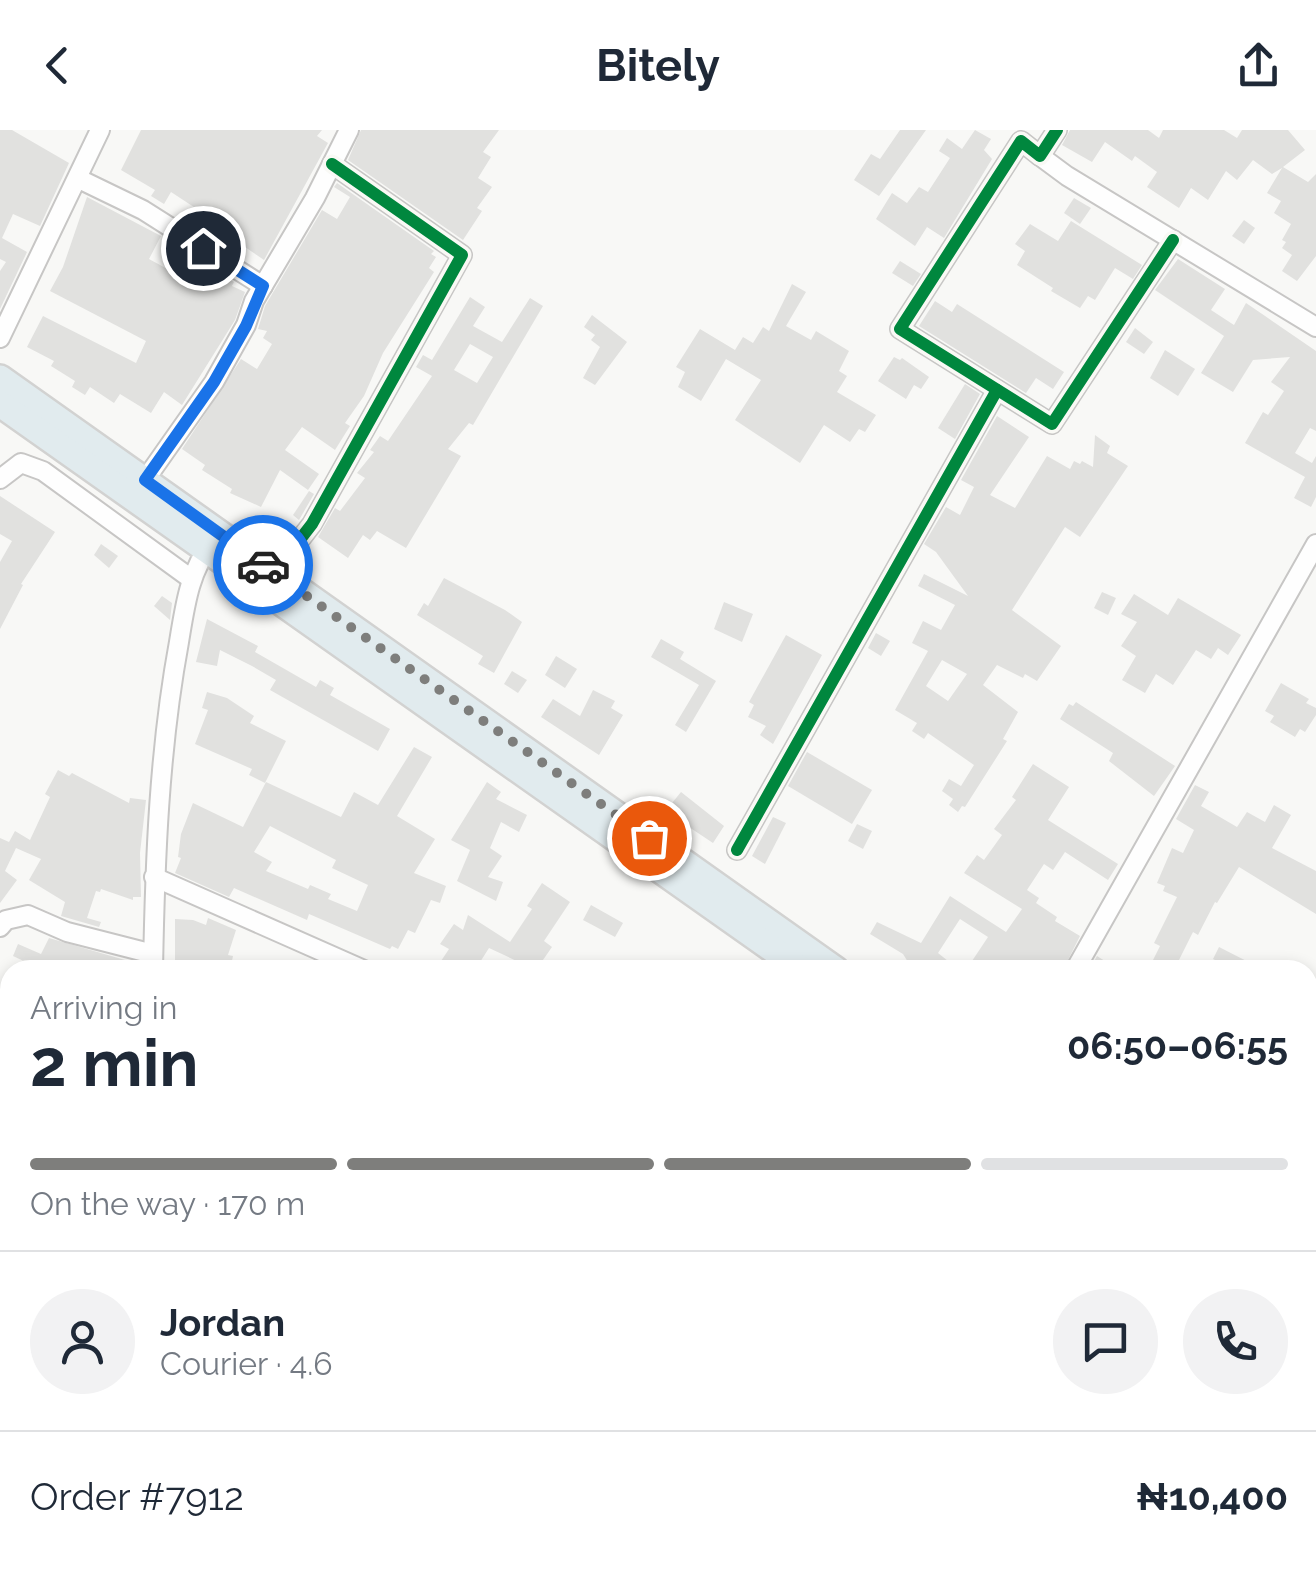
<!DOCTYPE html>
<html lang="en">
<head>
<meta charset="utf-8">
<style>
	:root { --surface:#fff; --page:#f2f2f3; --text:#1f2937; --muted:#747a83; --line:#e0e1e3; --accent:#7e7e7c }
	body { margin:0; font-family:Raleway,sans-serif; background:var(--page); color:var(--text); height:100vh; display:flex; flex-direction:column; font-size:38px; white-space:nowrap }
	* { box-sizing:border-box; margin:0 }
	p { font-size:32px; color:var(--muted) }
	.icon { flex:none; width:55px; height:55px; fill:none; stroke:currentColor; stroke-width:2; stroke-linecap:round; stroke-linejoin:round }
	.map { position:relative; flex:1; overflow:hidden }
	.panel { position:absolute; left:0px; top:830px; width:1318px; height:622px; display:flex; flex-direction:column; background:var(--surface); border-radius:30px 30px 0 0; box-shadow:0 5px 15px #0003 }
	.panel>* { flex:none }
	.pin { position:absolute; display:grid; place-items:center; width:85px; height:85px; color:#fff; margin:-42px; border:5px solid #fff; border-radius:50%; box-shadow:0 2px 10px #0007 }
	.courier { position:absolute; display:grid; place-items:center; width:100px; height:100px; margin:-50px; border:8px solid #1a73e8; border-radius:50%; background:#fff; color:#222; box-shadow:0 2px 12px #0007 }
	.summary em { font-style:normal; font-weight:700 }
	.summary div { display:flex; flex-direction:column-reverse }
	.summary { display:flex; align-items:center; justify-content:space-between; height:170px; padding:0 30px }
	h1 { font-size:65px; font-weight:700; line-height:75px }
	.bar { display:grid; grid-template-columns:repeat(4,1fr); gap:15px 10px; align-content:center; height:120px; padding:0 30px }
	.bar i { height:12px; border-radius:8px; background:var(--line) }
	.bar .selected { background:var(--accent) }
	.bar p { grid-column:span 4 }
	.line { display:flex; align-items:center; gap:25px; padding:0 30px; border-top:2px solid var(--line) }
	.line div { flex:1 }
	.round { display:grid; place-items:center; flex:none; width:105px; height:105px; border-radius:52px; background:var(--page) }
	header { display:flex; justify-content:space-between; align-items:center; height:130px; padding:0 30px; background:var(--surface); font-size:45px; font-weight:700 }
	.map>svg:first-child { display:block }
	.building { fill:#e1e1df; fill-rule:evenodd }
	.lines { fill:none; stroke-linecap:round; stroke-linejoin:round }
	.minor-casing { stroke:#c7c6c5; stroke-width:22 }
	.highway-casing { stroke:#d2d2d1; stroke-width:30 }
	.minor { stroke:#fefefe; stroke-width:18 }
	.highway { stroke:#e1ebee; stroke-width:25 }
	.cycleway-casing { stroke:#f9f9f5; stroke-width:19 }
	.cycleway { stroke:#00873e; stroke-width:12 }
	.done { stroke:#7e7e7c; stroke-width:10; stroke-dasharray:0 18 }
	.route { stroke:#1a73e8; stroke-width:12 }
</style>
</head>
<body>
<header><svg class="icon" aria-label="back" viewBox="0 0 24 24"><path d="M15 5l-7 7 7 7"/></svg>Bitely<svg class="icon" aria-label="share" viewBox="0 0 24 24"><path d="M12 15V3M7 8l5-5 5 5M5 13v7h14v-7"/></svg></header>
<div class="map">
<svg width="1316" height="1452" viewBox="0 0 1316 1452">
	<rect width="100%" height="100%" fill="#f8f8f6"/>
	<!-- building -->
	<g class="building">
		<polygon points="0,0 12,0 69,33 40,96 13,84 2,108 27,122 0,179 0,141 6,132 0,129"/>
		<polygon points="141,0 322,0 317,6 328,13 264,130 226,104 199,91 203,83 171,62 164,74 151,66 155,60 121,40"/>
		<polygon points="361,0 499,0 483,22 491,27 478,48 492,57 477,78 482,81 463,110 348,30"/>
		<polygon points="900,0 926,0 879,66 854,50 871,24 880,29"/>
		<polygon points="975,0 991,9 984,20 992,29 944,108 927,97 915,116 876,89 892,63 907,73 919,57 928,62 950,28 939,21 947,8 962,19"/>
		<polygon points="1070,0 1148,0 1159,8 1163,0 1224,0 1237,8 1242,0 1288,0 1305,20 1283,37 1308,52 1316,44 1316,126 1297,151 1282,141 1292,125 1282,118 1286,112 1282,110 1291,94 1274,83 1281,71 1267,63 1282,38 1272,44 1253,30 1237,50 1226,41 1208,70 1191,58 1179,78 1147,57 1157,42 1135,26 1132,31 1105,12 1092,32 1062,15"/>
		<polygon points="337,53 434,121 431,124 436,127 429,138 434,142 383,223 364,266 345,293 350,296 335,320 302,297 285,320 319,344 308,360 280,340 261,377 230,363 232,359 202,340 205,335 182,319 241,229 257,239 272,214 263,208 267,201 258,199 265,176 322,80 337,89 350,67 334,57"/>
		<polygon points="87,67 161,106 149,129 204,159 213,139 234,152 232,156 245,162 235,190 182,275 164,262 151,283 120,264 114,273 90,257 85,265 72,257 75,251 51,236 54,231 27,217 43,186 136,233 146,211 50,161 63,137"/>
		<polygon points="1074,68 1091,78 1080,94 1064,83"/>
		<polygon points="1244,90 1255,98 1244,114 1232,106"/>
		<polygon points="1071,91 1142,135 1133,149 1115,138 1095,170 1088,166 1080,178 1051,161 1053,158 1017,135 1025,121 1015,114 1030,94 1058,111"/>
		<polygon points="1178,129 1225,159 1211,180 1234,195 1246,173 1316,221 1316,301 1310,298 1295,323 1312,333 1316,326 1316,367 1311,377 1294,368 1305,347 1245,313 1263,282 1268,285 1284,261 1271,252 1290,227 1253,230 1233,262 1201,243 1224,206 1155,160"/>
		<polygon points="900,131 921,144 913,156 892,143"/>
		<polygon points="792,154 806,162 786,196 811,210 816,201 849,221 839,241 847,246 837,262 876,285 865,302 859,299 850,312 824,295 800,333 735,290 761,250 726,229 701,271 678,257 685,242 676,237 700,199 735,220 743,207 753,213 763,197 769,201"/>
		<path d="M470 167 485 177 473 196 502 212 530 168 543 176 473 295 469 293 448 319 461 326 406 418 377 401 370 410 363 405 348 428 318 407 335 378 340 381 365 348 357 343 374 322 370 320 380 306 388 311 432 246 416 237 423 225 432 230ZM470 214 493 227 477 253 454 240Z"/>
		<polygon points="935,171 952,182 957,174 1064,242 1053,259 1036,248 1026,263 919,196"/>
		<polygon points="592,185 627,212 595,255 583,248 600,217 591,210 595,205 584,197"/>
		<polygon points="1135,198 1153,212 1144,224 1126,212"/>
		<polygon points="1165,220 1195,239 1178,266 1150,248"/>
		<polygon points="894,227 900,230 902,228 929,247 921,259 914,255 906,269 878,251"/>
		<polygon points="965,254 980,264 955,309 938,298"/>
		<path d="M997 286 1029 307 990 365 1015 378 1047 326 1070 339 1074 331 1080 334 1082 331 1093 337 1095 305 1110 316 1107 323 1128 336 1080 407 1065 397 1012 480 1061 516 1037 551 1025 544 1023 548 997 535 983 555 1018 582 1003 609 1007 611 965 677 962 676 958 682 949 675 953 669 942 661 949 649 961 656 974 635 928 603 924 609 912 601 917 593 895 580 928 521 912 513 923 491 941 500 955 475 918 456 924 444 968 466 936 422 924 414 946 377 960 385 974 357 961 350ZM942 530 967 544 948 571 926 556Z"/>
		<polygon points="309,361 314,364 299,390 293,385"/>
		<polygon points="0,366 55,402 21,454 23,455 0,499 0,432 12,411 0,404"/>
		<polygon points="101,414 118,426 109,438 94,425"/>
		<polygon points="444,448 505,480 522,492 494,543 478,534 483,526 417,485 424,473 428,476"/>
		<polygon points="1102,462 1116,468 1108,485 1094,478"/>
		<polygon points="1134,464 1168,485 1178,468 1241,505 1228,525 1218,518 1211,529 1196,520 1173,555 1156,544 1145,563 1122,550 1136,526 1121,516 1137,492 1121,484"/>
		<polygon points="162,466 172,473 170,490 154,476"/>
		<polygon points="724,472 753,484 742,512 714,499"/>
		<polygon points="207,489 258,516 255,522 316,557 320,550 334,558 330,565 390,599 378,621 270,560 276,550 252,536 220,520 217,536 196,532"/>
		<polygon points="876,503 890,511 881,526 868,518"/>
		<polygon points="786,505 822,525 773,614 760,605 766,596 748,587 754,575 749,572"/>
		<polygon points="661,509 684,522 680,529 716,551 686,602 675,595 699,555 651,527"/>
		<polygon points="556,526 577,539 565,558 545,545"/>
		<polygon points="512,541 527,550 518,563 504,554"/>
		<polygon points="1281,553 1309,569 1306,573 1316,578 1316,585 1305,602 1300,599 1295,607 1270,592 1274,586 1265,581"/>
		<polygon points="593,560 615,571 611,578 623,585 599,625 541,587 553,569 580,586"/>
		<polygon points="207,562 227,568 254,586 250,593 286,611 265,653 249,645 252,639 195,614 208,580 202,578"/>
		<polygon points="1076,572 1175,636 1154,666 1109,631 1113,623 1060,589 1069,574 1073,576"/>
		<path d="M414 617 432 627 397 686 435 709 414 743 446 756 440 773 431 770 415 803 408 800 398 819 392 816 390 819 309 784 307 790 234 758 229 767 175 743 181 728 178 727 181 704 193 673 243 697 266 652 341 687 354 662 378 675ZM270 696 336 730 332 738 368 755 357 781 328 769 331 764 310 755 308 759 266 741 272 732 254 722Z"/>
		<polygon points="807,622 872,660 852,694 788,656"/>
		<polygon points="1033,634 1069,657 1048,690 1118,734 1108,750 1065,722 1053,740 1044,734 1027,760 1039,768 1036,773 1057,787 1055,791 1080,806 1063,840 966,840 988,807 960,789 938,823 948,831 943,840 922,840 908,832 903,824 870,804 877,792 921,813 950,766 1006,802 1022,779 964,743 977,725 984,730 1002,705 994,699 1016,670 1012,667"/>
		<polygon points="58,640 69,646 72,643 129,673 130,668 146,670 140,723 141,767 133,767 133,770 101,759 100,762 96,761 87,788 101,792 99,797 61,786 65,772 29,750 41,729 16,718 5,741 17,750 0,773 0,708 9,712 15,701 30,710 50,667 45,664"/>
		<polygon points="487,652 501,662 496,669 527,685 519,702 501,692 490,718 502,726 488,747 503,752 496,771 457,751 470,720 451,710"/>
		<polygon points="1195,655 1209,662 1201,676 1237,697 1247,682 1265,692 1274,675 1291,685 1272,718 1316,741 1316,784 1239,737 1217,773 1215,772 1198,805 1193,802 1174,840 1148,840 1160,816 1154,813 1177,767 1163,761 1165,756 1157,753 1172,718 1183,723 1194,700 1176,689"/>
		<polygon points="681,662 724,696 713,713 680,691 681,688 668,678"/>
		<polygon points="773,687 786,693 765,734 752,726"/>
		<polygon points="857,694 872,701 863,719 848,711"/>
		<polygon points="542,753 570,772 544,811 552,817 536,840 489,818 475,840 435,840 449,819 440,814 454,794 463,800 468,785 510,812 532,779 527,776"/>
		<polygon points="591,775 623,793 615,807 583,790"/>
		<polygon points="208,788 236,800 228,825 233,826 230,840 175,840 175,789 193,790 206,795"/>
		<polygon points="49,808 125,830 123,840 27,840 30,834 13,826 18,814 41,824"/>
		<polygon points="1219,817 1264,840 1235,840 1213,829"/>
		<polygon points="1097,826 1119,840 1089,840"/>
	</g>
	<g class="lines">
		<!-- minor casing -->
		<g class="minor-casing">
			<g id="minor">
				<polyline points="1057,0 1040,26 1021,11 900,199 1052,294 1173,110"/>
				<polyline points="1040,26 1067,46 1316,197"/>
				<polyline points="79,49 143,80 263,156"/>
				<polyline points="0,208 100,0"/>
				<polyline points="0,349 21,333 43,341 190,448"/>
				<polyline points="145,350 214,252 246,195 254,171 315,68 349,0"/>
				<polyline points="274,443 312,394 462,125 332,34"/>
				<polyline points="737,720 997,260"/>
				<polyline points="154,747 364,840"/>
				<polyline points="0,797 6,790 28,785 67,802 153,824"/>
				<path d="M153 840C155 730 159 620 179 512 185 476 189 442 212 412"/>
				<polyline points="1075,840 1316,414"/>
				<polyline points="0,1083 10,1087"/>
				<polyline points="0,1310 10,1289"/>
				<polyline points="906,1442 920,1452"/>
				<polyline points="107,1452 108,1442"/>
				<polyline points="219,1452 224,1442"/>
				<polyline points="414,1452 419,1442"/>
				<polyline points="876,1452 883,1442"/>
			</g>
		</g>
		<!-- highway casing -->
		<g class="highway-casing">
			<g id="highway">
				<polyline points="0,248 836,840"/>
				<polyline points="0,274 802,840"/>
				<polyline points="1308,1171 1316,1177"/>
				<polyline points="1308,1197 1316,1203"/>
			</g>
		</g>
		<!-- minor -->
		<use href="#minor" class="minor"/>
		<!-- highway -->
		<use href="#highway" class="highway"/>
		<!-- cycleway casing -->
		<g class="cycleway-casing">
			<g id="cycleway">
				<polyline points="1057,0 1040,26 1021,11 900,199 1052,294 1173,110"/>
				<polyline points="274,443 312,394 462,125 332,34"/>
				<polyline points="737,720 997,260"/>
			</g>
		</g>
		<!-- cycleway -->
		<use href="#cycleway" class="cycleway"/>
	</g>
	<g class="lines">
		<!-- done -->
		<polyline class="done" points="263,435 649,708"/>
		<!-- route -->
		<polyline class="route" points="203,118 263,156 246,196 214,252 145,350 263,435"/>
	</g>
</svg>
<div class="pin" style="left:649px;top:708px;background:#ea580c"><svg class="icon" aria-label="bag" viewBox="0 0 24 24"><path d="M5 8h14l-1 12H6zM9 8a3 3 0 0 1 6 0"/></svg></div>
<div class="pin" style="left:203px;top:118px;background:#1f2937"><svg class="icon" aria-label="home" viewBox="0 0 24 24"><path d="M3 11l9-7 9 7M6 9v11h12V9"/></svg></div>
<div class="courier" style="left:263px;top:435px"><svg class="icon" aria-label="car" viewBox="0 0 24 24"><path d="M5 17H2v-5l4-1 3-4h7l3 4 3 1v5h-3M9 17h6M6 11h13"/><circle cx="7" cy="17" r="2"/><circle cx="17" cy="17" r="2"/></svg></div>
<section class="panel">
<div class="summary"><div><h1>2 min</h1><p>Arriving in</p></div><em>06:50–06:55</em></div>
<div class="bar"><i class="selected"></i><i class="selected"></i><i class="selected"></i><i></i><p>On the way · 170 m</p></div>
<div class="line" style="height:180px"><a class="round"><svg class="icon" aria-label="person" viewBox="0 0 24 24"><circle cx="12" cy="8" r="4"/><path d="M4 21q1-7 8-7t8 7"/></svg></a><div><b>Jordan</b><p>Courier · 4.6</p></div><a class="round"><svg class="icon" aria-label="chat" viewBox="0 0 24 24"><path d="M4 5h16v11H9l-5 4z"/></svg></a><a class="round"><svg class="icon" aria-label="phone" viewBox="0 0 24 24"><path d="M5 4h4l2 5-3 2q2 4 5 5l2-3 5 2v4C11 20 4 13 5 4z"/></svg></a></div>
<div class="line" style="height:130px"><div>Order #7912</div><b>₦10,400</b></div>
</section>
</div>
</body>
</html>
